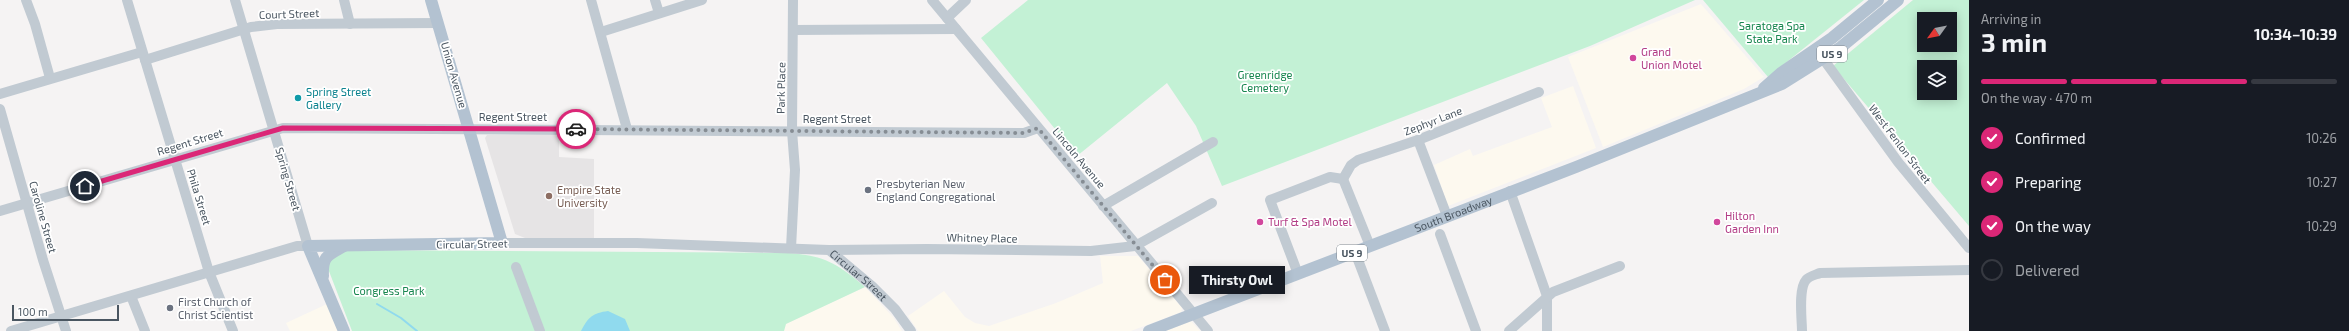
<!DOCTYPE html>
<html lang="en">
<head>
<meta charset="utf-8">
<style>
	:root { --surface:#171b24; --page:#242831; --text:#f1f3f6; --muted:#9ea1a6; --line:#363941; --accent:#db2777 }
	body { margin:0; font-family:"Exo 2",sans-serif; background:var(--page); color:var(--text); height:100vh; display:flex; flex-direction:column; font-size:15px; white-space:nowrap }
	* { box-sizing:border-box; margin:0 }
	p { font-size:13px; color:var(--muted) }
	.icon { flex:none; width:22px; height:22px; fill:none; stroke:currentColor; stroke-width:2; stroke-linecap:round; stroke-linejoin:round }
	.map { position:relative; flex:1; overflow:hidden }
	.panel { display:flex; flex-direction:column; background:var(--surface); width:380px }
	.panel>* { flex:none }
	.needle { width:26px; rotate:237deg }
	.tools { position:absolute; left:1917px; top:12px; display:grid; gap:8px }
	.tools a { display:grid; place-items:center; width:40px; height:40px; border-radius:0px; background:var(--surface); box-shadow:0 2px 10px #0003; font-size:20px }
	.scale { position:absolute; left:12px; bottom:10px; width:107px; box-sizing:border-box; padding-left:4px; border:2px solid #4a5661; border-top:0; font-size:11px; line-height:14px; white-space:nowrap; color:#4a5661; -webkit-text-stroke:3px #fff; paint-order:stroke }
	.pin { position:absolute; display:grid; place-items:center; width:34px; height:34px; color:#fff; margin:-17px; border:2px solid #fff; border-radius:50%; box-shadow:0 1px 4px #0007 }
	.courier { position:absolute; display:grid; place-items:center; width:40px; height:40px; margin:-20px; border:3px solid #db2777; border-radius:50%; background:#fff; color:#222; box-shadow:0 1px 5px #0007 }
	.bubble { position:absolute; height:28px; border-radius:0px; background:var(--surface); box-shadow:0 2px 10px #0003; font-size:13px; font-weight:700; line-height:28px; text-align:center }
	.headline em { font-style:normal; font-weight:700 }
	.headline div { display:flex; flex-direction:column-reverse }
	.headline { display:flex; align-items:center; justify-content:space-between; height:68px; padding:0 12px }
	h1 { font-size:26px; font-weight:700; line-height:30px }
	.bar { display:grid; grid-template-columns:repeat(4,1fr); gap:6px 4px; align-content:center; height:48px; padding:0 12px }
	.bar i { height:5px; border-radius:3px; background:var(--line) }
	.bar .selected { background:var(--accent) }
	.bar p { grid-column:span 4 }
	ol { padding:0 12px; list-style:none }
	li { display:flex; align-items:center; gap:12px; height:44px }
	li p { margin-inline-start:auto }
	li .icon { padding:4px; border-radius:50%; background:var(--accent); color:#fff; stroke-width:4 }
	li:last-child { color:var(--muted) }
	li i { width:22px; height:22px; border:2px solid var(--line); border-radius:50% }
	main { display:flex; flex:1; min-height:0 }
	.map>svg:first-child { display:block }
	.commercial { fill:#fdf9ef }
	.education { fill:#e6e4e5 }
	.green { fill:#c3f1d5; fill-rule:evenodd }
	.water { fill:#90daee }
	.lines { fill:none; stroke-linecap:round; stroke-linejoin:round }
	.stream { stroke:#90daee; stroke-width:2 }
	.minor { stroke:#c1cad2; stroke-width:10 }
	.major { stroke:#b3c2d1; stroke-width:12 }
	.done { stroke:#868d94; stroke-width:4; stroke-dasharray:0 7.2 }
	.route { stroke:#db2777; stroke-width:5 }
	.hotel-dot { fill:#d1479c; stroke:#fff; stroke-width:1.5 }
	.culture-dot { fill:#0f9aa8; stroke:#fff; stroke-width:1.5 }
	.worship-dot { fill:#6b7280; stroke:#fff; stroke-width:1.5 }
	.education-dot { fill:#8d6e63; stroke:#fff; stroke-width:1.5 }
	.labels { text-anchor:middle; stroke-width:3.5; stroke-linejoin:round; paint-order:stroke }
	.shield { fill:#fff; stroke:#808990; stroke-width:1 }
	.shield-label { font-size:10px; font-weight:bold; fill:#4a5661 }
	.street-label { font-size:11px; fill:#4a5661; stroke:#fff }
	.park-label { font-size:11px; fill:#17864f; stroke:#fff }
	.hotel-label { font-size:11px; fill:#b23c85; stroke:#fff; text-anchor:start }
	.culture-label { font-size:11px; fill:#0d838f; stroke:#fff; text-anchor:start }
	.worship-label { font-size:11px; fill:#5b616d; stroke:#fff; text-anchor:start }
	.education-label { font-size:11px; fill:#785e54; stroke:#fff; text-anchor:start }
</style>
</head>
<body>
<main>
<div class="map">
<svg width="1969" height="331" viewBox="0 0 1969 331">
	<rect width="100%" height="100%" fill="#f5f3f3"/>
	<!-- commercial -->
	<g class="commercial">
		<polygon points="1701,4 1764,77 1744,89 1603,147 1568,57"/>
		<polygon points="1573,86 1596,148 1448,206 1434,165 1470,149 1473,156 1552,127 1541,98"/>
		<polygon points="1100,256 1138,256 1182,308 1181,312 1131,331 918,331 908,316 944,291 965,317 975,323 989,326 1056,303 1103,283"/>
		<polygon points="865,287 893,317 902,331 784,331 785,324"/>
		<polygon points="327,304 338,331 290,331 286,323"/>
		<polygon points="1191,321 1200,331 1166,331"/>
	</g>
	<!-- education -->
	<polygon class="education" points="559,134 559,157 594,159 594,238 525,238 515,234 485,138 487,135"/>
	<!-- green -->
	<g class="green">
		<polygon points="1028,0 1695,0 1590,46 1222,186 1196,126 1167,83 1077,156 981,38"/>
		<polygon points="1703,0 1864,0 1768,77"/>
		<path d="M1913 0H1969V226L1833 66ZM1924 19H1950V45H1924ZM1924 67H1950V93H1924Z"/>
		<path d="M343 250 789 253C825 256 837 263 865 287L786 324 784 331H352L327 266 331 256Z"/>
	</g>
	<!-- water -->
	<path class="water" d="M608 311 625 319 630 331H581C588 317 593 313 608 311Z"/>
	<g class="lines">
		<!-- stream -->
		<polyline class="stream" points="377,304 401,318 417,331"/>
		<!-- minor -->
		<g class="minor">
			<polyline points="26,0 35,24 50,78"/>
			<polyline points="127,0 209,272 233,331"/>
			<polyline points="344,0 350,24"/>
			<polyline points="591,0 627,129"/>
			<polyline points="655,0 659,13"/>
			<polyline points="932,0 1208,331"/>
			<polyline points="947,18 966,0"/>
			<polyline points="793,30 956,29"/>
			<polyline points="601,32 702,0"/>
			<polyline points="1819,53 1898,162 1969,248"/>
			<polyline points="145,60 251,27 277,24 438,23"/>
			<polyline points="0,94 142,52"/>
			<polyline points="0,109 43,260 66,331"/>
			<polyline points="1418,140 1447,216"/>
			<polyline points="1343,179 1351,165 1358,160 1418,140 1539,92"/>
			<polyline points="1343,179 1370,246"/>
			<polyline points="1510,191 1547,296 1547,331"/>
			<polyline points="1103,206 1213,142"/>
			<polyline points="0,211 283,128 1024,133 1038,128"/>
			<polyline points="1440,234 1476,331"/>
			<path id="s1" d="M502 243H637L829 250 872 286 895 309 911 331"/>
			<polyline points="791,248 795,170 792,131 793,0"/>
			<polyline points="829,250 927,249 1091,251 1135,246 1212,203"/>
			<polyline points="1355,252 1385,331"/>
			<polyline points="516,267 540,331"/>
			<polyline points="1298,274 1270,200 1330,177 1343,179"/>
			<polyline points="131,296 145,331"/>
			<polyline points="11,331 297,246 308,246 235,0"/>
			<polyline points="1509,331 1553,292 1620,266"/>
			<path d="M1802 331C1802 320 1798 289 1806 280 1809 276 1815 275 1820 273L1969 270"/>
		</g>
		<!-- major -->
		<g class="major">
			<polyline points="1764,88 1781,73 1832,38 1878,0"/>
			<path d="M323 276C322 256 328 255 344 246"/>
			<polyline points="344,331 308,246 502,243 431,0"/>
			<path id="s2" d="M1149 331 1576 167 1782 84 1841 47 1898 0"/>
		</g>
	</g>
	<g class="lines">
		<!-- done -->
		<polyline class="done" points="576,129 1024,133 1038,128 1165,280"/>
		<!-- route -->
		<polyline class="route" points="85,186 283,128 576,129"/>
	</g>
	<!-- markers -->
	<g class="hotel-dot">
		<circle cx="1633" cy="58" r="4"/>
		<circle cx="1260" cy="222" r="4"/>
		<circle cx="1717" cy="222" r="4"/>
	</g>
	<circle class="culture-dot" cx="298" cy="98" r="4"/>
	<g class="worship-dot">
		<circle cx="868" cy="190" r="4"/>
		<circle cx="170" cy="308" r="4"/>
	</g>
	<circle class="education-dot" cx="549" cy="196" r="4"/>
	<g class="labels">
		<!-- shield labels -->
		<g class="shield">
			<rect x="1817" y="46" width="30" height="16" rx="3"/>
			<rect x="1337" y="245" width="30" height="16" rx="3"/>
		</g>
		<g class="shield-label">
			<text x="1832" y="58">US 9</text>
			<text x="1352" y="257">US 9</text>
		</g>
		<!-- street labels -->
		<g class="street-label">
			<text transform="translate(289 14) rotate(-2)" y="4">Court Street</text>
			<text transform="translate(454 75) rotate(74)" y="4">Union Avenue</text>
			<text transform="translate(781 88) rotate(-89)" y="4">Park Place</text>
			<text x="513" y="121">Regent Street</text>
			<text x="837" y="123">Regent Street</text>
			<text transform="translate(1433 121) rotate(-21)" y="4">Zephyr Lane</text>
			<text transform="translate(190 142) rotate(-17)" y="4">Regent Street</text>
			<text transform="translate(1900 144) rotate(53)" y="4">West Fenlon Street</text>
			<text transform="translate(1079 158) rotate(50)" y="4">Lincoln Avenue</text>
			<text transform="translate(288 179) rotate(74)" y="4">Spring Street</text>
			<text transform="translate(199 197) rotate(73)" y="4">Phila Street</text>
			<text dy="4" stroke="none"><textPath href="#s2" startOffset="326">South Broadway</textPath></text>
			<text transform="translate(43 217) rotate(74)" y="4">Caroline Street</text>
			<text transform="translate(982 238) rotate(1)" y="4">Whitney Place</text>
			<text transform="translate(472 244) rotate(-1)" y="4">Circular Street</text>
			<text dy="4" stroke="none"><textPath href="#s1" startOffset="366">Circular Street</textPath></text>
		</g>
		<!-- park labels -->
		<g class="park-label">
			<text x="1772" y="30">Saratoga Spa<tspan x="1772" dy="13">State Park</tspan></text>
			<text x="1265" y="79">Greenridge<tspan x="1265" dy="13">Cemetery</tspan></text>
			<text x="389" y="295">Congress Park</text>
		</g>
		<!-- hotel labels -->
		<g class="hotel-label">
			<text x="1641" y="56">Grand<tspan x="1641" dy="13">Union Motel</tspan></text>
			<text x="1725" y="220">Hilton<tspan x="1725" dy="13">Garden Inn</tspan></text>
			<text x="1268" y="226">Turf &amp; Spa Motel</text>
		</g>
		<!-- culture labels -->
		<g class="culture-label">
			<text x="306" y="96">Spring Street<tspan x="306" dy="13">Gallery</tspan></text>
		</g>
		<!-- worship labels -->
		<g class="worship-label">
			<text x="876" y="188">Presbyterian New<tspan x="876" dy="13">England Congregational</tspan></text>
			<text x="178" y="306">First Church of<tspan x="178" dy="13">Christ Scientist</tspan></text>
		</g>
		<!-- education labels -->
		<g class="education-label">
			<text x="557" y="194">Empire State<tspan x="557" dy="13">University</tspan></text>
		</g>
	</g>
</svg>
<div class="tools">
<a><svg class="needle" viewBox="-14 -14 28 28"><path d="M0-13l5 13h-10z" fill="#e53935"/><path d="M0 13l5-13h-10z" fill="#9ea1a6"/></svg></a>
<a><svg class="icon" aria-label="layers" viewBox="0 0 24 24"><path d="M12 4l9 5-9 5-9-5zM3 14l9 5 9-5"/></svg></a>
</div>
<div class="scale">100 m</div>
<div class="pin" style="left:1165px;top:280px;background:#ea580c"><svg class="icon" aria-label="bag" viewBox="0 0 24 24"><path d="M5 8h14l-1 12H6zM9 8a3 3 0 0 1 6 0"/></svg></div>
<div class="pin" style="left:85px;top:186px;background:#1f2937"><svg class="icon" aria-label="home" viewBox="0 0 24 24"><path d="M3 11l9-7 9 7M6 9v11h12V9"/></svg></div>
<div class="courier" style="left:576px;top:129px"><svg class="icon" aria-label="car" viewBox="0 0 24 24"><path d="M5 17H2v-5l4-1 3-4h7l3 4 3 1v5h-3M9 17h6M6 11h13"/><circle cx="7" cy="17" r="2"/><circle cx="17" cy="17" r="2"/></svg></div>
<div class="bubble" style="left:1189px;top:266px;width:96px">Thirsty Owl</div>
</div>
<section class="panel">
<div class="headline"><div><h1>3 min</h1><p>Arriving in</p></div><em>10:34–10:39</em></div>
<div class="bar"><i class="selected"></i><i class="selected"></i><i class="selected"></i><i></i><p>On the way · 470 m</p></div>
<ol>
<li><svg class="icon" aria-label="check" viewBox="0 0 24 24"><path d="M5 12l5 5 9-10"/></svg>Confirmed<p>10:26</p></li>
<li><svg class="icon" aria-label="check" viewBox="0 0 24 24"><path d="M5 12l5 5 9-10"/></svg>Preparing<p>10:27</p></li>
<li><svg class="icon" aria-label="check" viewBox="0 0 24 24"><path d="M5 12l5 5 9-10"/></svg>On the way<p>10:29</p></li>
<li><i></i>Delivered</li>
</ol>
</section>
</main>
</body>
</html>
